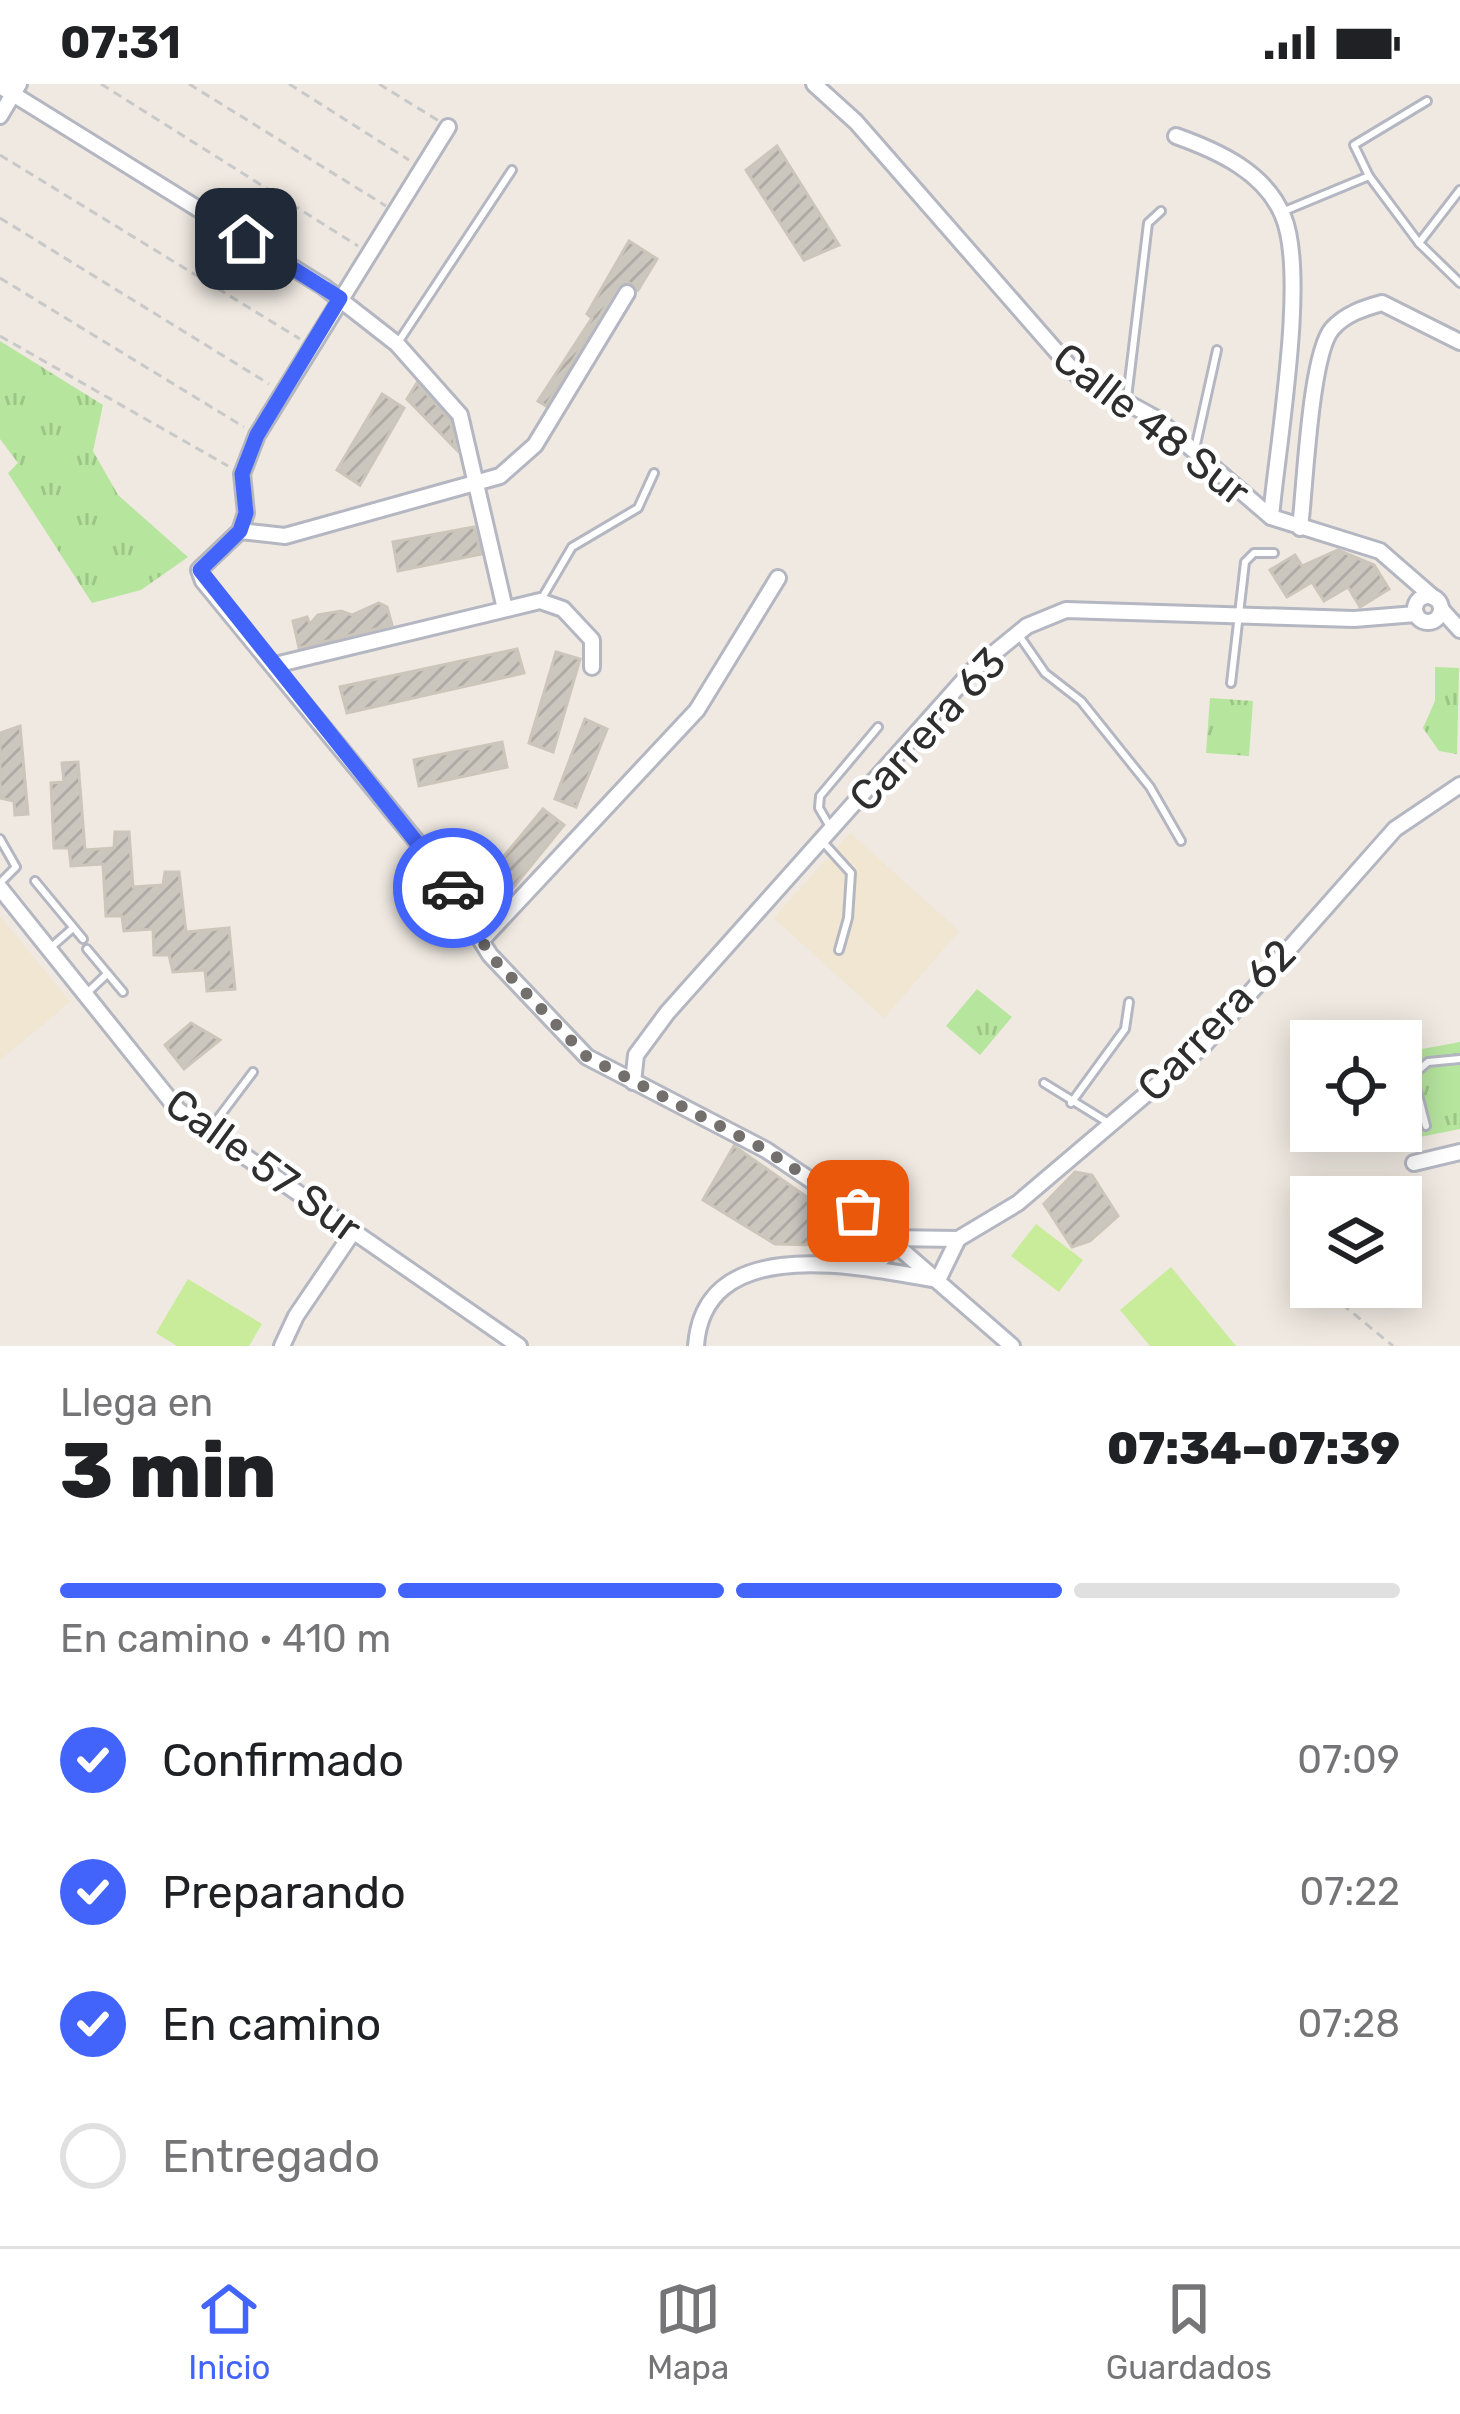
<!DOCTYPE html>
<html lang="es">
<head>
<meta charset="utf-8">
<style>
	:root { --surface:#fff; --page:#f6f6f6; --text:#202124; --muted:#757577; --line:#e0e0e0; --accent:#4264fb }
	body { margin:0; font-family:Rubik,sans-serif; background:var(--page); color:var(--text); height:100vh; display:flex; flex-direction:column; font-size:45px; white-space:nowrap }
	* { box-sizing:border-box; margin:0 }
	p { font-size:39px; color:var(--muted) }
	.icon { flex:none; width:66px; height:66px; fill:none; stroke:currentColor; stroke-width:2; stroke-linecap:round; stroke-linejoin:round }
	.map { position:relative; height:1262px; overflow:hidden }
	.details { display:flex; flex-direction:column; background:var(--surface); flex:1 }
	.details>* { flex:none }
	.controls { position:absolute; left:1290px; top:936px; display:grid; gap:24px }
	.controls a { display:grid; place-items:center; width:132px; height:132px; border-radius:0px; background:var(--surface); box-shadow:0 6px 30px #0003; font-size:60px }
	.pin { position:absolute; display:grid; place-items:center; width:102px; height:102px; color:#fff; margin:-51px; border-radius:24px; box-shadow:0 6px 18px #0006 }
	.courier { position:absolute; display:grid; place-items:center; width:120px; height:120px; margin:-60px; border:9px solid #4264fb; border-radius:50%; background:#fff; color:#222; box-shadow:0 3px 15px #0007 }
	.head em { font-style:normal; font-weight:800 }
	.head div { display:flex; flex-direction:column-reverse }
	.head { display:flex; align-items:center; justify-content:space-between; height:204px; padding:0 60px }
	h1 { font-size:78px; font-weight:800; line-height:90px }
	.bar { display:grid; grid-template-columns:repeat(4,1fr); gap:18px 12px; align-content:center; height:144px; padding:0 60px }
	.bar i { height:15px; border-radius:9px; background:var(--line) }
	.bar .active { background:var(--accent) }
	.bar p { grid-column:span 4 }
	ol { padding:0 60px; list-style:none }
	li { display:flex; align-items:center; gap:36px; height:132px }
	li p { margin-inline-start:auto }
	li .icon { padding:12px; border-radius:50%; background:var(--accent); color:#fff; stroke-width:4 }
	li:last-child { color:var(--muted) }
	li i { width:66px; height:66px; border:6px solid var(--line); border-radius:50% }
	.status { display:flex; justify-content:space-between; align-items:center; height:84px; padding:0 60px; background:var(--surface); direction:ltr }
	.status svg { height:33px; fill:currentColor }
	.tabs { display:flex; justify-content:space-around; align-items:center; height:168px; border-top:3px solid var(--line); background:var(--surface); font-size:33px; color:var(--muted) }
	.tabs a { display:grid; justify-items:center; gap:6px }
	.tabs .active { color:var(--accent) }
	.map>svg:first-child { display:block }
	.education { fill:#f0e6d1 }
	.grass { fill:url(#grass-tufts) }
	.pitch { fill:#c9ec9a }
	.building { fill:url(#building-hatch); stroke:#cbc5ba; stroke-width:3 }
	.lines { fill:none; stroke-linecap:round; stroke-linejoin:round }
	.service-casing { stroke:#b4b7c1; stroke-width:12 }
	.minor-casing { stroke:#b4b7c1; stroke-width:20 }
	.path { stroke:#c9c9c9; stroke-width:3; stroke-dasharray:9 6; stroke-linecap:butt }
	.service { stroke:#fff; stroke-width:6 }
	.minor { stroke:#fff; stroke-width:14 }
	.done { stroke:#726f6d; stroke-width:12; stroke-dasharray:0 21.6 }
	.route { stroke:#4264fb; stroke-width:15 }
	.labels { text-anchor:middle; stroke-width:9; stroke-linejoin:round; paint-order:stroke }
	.street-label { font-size:42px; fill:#2e2e2e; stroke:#fff }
</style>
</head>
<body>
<div class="status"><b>07:31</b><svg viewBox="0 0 49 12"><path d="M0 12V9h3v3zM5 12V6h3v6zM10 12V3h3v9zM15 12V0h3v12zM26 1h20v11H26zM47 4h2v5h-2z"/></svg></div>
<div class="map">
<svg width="1460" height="1262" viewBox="0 0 1460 1262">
	<defs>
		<pattern id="grass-tufts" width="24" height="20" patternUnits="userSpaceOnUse" patternTransform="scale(3)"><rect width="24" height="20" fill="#b6e59e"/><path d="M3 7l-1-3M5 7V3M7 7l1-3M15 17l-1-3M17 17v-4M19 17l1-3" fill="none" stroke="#9dc588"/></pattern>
		<pattern id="building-hatch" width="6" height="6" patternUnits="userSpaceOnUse" patternTransform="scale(3)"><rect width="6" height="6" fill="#cbc7bf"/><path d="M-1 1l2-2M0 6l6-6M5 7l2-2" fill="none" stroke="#afaba4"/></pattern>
	</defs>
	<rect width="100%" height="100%" fill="#efe9e1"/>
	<!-- education -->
	<g class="education">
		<polygon points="850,749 959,847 884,934 774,834"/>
		<polygon points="0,832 70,918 0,976"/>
	</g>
	<!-- grass -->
	<g class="grass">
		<polygon points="0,257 103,321 93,367 118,411 188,473 141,506 92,519 8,389 18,379 0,355"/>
		<polygon points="1435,583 1459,584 1457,670 1439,667 1423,644 1435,617"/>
		<polygon points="1210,614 1253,617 1249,672 1206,669"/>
		<polygon points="977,905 1012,933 980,971 946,942"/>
		<polygon points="1460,958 1460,1045 1415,1054 1401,969"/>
	</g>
	<!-- pitch -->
	<g class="pitch">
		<polygon points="1036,1140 1083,1176 1059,1208 1011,1172"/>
		<polygon points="1171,1183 1236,1262 1150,1262 1120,1226"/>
		<polygon points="188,1195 262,1240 249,1262 177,1262 156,1249"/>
	</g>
	<!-- building -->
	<g class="building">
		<polygon points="777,62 839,161 804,176 746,86"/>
		<polygon points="629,157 657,175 638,206 628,198 617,203 546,322 538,317 592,234 587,230"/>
		<polygon points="417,299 450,336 456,365 407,315"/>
		<polygon points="382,310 404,324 360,401 337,386"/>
		<polygon points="474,443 481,470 398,487 393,458"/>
		<polygon points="1338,466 1374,481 1389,505 1360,523 1348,503 1324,517 1312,498 1287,513 1270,486 1295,471 1302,482"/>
		<polygon points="379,519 387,523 392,541 299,564 293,537 307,533 310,540 318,531 341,527 352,531"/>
		<polygon points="517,565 524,589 347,629 340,603"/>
		<polygon points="556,568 580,575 553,668 529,659"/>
		<polygon points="585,635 607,645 576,723 555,715"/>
		<polygon points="20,642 28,730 15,731 14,717 0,714 0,649"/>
		<polygon points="502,658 507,683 419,702 414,676"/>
		<polygon points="78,678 85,766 114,764 115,748 129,748 133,803 163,801 165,788 179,788 186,848 229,844 235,905 207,907 205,886 173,888 169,871 154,871 153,845 124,847 122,832 106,832 103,780 71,782 69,764 54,764 51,699 64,698 62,679"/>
		<polygon points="543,725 564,741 507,811 486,794"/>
		<polygon points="191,939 220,956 184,985 165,961"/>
		<polygon points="734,1062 851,1144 863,1162 775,1160 703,1116"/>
		<polygon points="1075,1088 1092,1091 1118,1132 1090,1157 1072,1163 1044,1120"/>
	</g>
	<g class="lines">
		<!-- service casing -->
		<g class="service-casing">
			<g id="service">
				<polyline points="1369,92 1354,61 1427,17"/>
				<polyline points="1282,128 1369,92 1419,159 1460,199"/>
				<polyline points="1419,159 1460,106"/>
				<polyline points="399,257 512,86"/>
				<polyline points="1127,314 1148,139 1161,127"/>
				<polyline points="1195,365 1217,266"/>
				<polyline points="542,514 572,463 638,424 654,389"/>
				<polyline points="1018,550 1045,589 1081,617 1150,703 1181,757"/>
				<polyline points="1231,599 1245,478 1254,469 1274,469"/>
				<polyline points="829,741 819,724 820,712 878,643"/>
				<polyline points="0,755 16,783 0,799"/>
				<polyline points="823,758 851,789 848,834 839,866"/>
				<polyline points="35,797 83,855"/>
				<polyline points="49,865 73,844"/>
				<polyline points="87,865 123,908"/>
				<polyline points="88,908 107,890"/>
				<polyline points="1044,999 1107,1038"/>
				<polyline points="1071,1019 1125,945 1129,918"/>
				<polyline points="1426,1042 1413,991 1428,978 1460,975"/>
				<polyline points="210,1045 253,988"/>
			</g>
		</g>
		<!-- minor casing -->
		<g class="minor-casing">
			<g id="minor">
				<polyline points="814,0 856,38 1078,292 1157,335 1271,433 1380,467 1434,514"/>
				<polyline points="0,2 324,203 397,260 460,331 505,525"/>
				<polyline points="0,32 19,0"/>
				<polyline points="448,43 257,351 242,390 246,429 240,447 199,486 203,497 427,770 490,871 587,973 766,1066 858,1128 1012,1262"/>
				<path d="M1176 52C1218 67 1265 88 1283 132 1308 190 1277 364 1271 433"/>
				<path d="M1300 444C1305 404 1310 271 1332 245 1345 230 1364 224 1382 219L1460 258"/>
				<polyline points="240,447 285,452 500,392 535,361 627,209"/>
				<circle cx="1428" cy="525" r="13"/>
				<polyline points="1441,525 1460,546"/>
				<polyline points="275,581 540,517 563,525 592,556 592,583"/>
				<polyline points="0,804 178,1026 519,1262"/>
				<polyline points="482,856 697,626 778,494"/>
				<polyline points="633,998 636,971 667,929 972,587 1027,542 1066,526 1354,535 1416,530"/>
				<polyline points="1414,1079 1460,1068"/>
				<polyline points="871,1184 887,1170 889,1154 958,1155 1018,1119 1204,961 1395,745 1460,701"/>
				<polyline points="282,1262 296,1232 353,1148"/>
				<path d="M696 1262C704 1147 861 1183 938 1196L958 1155"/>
			</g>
		</g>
		<!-- path -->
		<g class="path">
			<polyline points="101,0 358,162"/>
			<polyline points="189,0 386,122"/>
			<polyline points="289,0 409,76"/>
			<polyline points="379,0 439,37"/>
			<polyline points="0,71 300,255"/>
			<polyline points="0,134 269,300"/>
			<polyline points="0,194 244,343"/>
			<polyline points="0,252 228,382"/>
			<polyline points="1342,1220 1393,1262"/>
		</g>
		<!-- service -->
		<use href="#service" class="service"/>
		<!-- minor -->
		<use href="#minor" class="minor"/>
	</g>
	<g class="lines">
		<!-- done -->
		<polyline class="done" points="453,804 490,871 587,973 766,1066 858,1127"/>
		<!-- route -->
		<polyline class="route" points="246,155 340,214 257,351 242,390 246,429 240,447 200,486 453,804"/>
	</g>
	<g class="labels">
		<!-- street labels -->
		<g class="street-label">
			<text transform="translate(1152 340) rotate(38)" y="15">Calle 48 Sur</text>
			<text transform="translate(927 645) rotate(-47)" y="15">Carrera 63</text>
			<text transform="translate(1216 936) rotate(-46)" y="15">Carrera 62</text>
			<text transform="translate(264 1081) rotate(36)" y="15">Calle 57 Sur</text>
		</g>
	</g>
</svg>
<div class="controls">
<a><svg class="icon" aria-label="locate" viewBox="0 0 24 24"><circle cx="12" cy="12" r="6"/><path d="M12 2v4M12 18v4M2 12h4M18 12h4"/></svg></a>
<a><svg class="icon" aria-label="layers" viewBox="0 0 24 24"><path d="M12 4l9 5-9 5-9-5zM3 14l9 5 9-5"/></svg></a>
</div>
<div class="pin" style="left:858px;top:1127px;background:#ea580c"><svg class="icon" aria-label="bag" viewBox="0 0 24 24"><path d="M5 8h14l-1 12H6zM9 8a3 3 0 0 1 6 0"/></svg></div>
<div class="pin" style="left:246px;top:155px;background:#1f2937"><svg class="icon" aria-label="home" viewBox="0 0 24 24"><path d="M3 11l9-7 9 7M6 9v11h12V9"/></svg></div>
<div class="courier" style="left:453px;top:804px"><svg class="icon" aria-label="car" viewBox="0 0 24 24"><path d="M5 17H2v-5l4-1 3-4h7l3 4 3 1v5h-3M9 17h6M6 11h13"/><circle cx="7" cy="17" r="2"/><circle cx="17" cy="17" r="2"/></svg></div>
</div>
<section class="details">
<div class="head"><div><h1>3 min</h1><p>Llega en</p></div><em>07:34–07:39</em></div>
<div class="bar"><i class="active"></i><i class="active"></i><i class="active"></i><i></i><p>En camino · 410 m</p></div>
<ol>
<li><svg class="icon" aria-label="check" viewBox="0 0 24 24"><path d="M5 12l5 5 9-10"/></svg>Confirmado<p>07:09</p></li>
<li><svg class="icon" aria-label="check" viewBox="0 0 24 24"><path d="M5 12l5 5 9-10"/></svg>Preparando<p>07:22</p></li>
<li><svg class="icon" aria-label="check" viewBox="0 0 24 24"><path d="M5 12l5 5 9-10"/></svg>En camino<p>07:28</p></li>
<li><i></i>Entregado</li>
</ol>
</section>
<nav class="tabs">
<a class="active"><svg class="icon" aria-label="home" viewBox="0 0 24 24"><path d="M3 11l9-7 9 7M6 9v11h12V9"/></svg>Inicio</a>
<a><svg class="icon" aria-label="map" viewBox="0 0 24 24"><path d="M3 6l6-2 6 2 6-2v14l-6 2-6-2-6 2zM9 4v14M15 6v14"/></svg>Mapa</a>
<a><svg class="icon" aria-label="saved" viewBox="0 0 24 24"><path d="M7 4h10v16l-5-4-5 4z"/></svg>Guardados</a>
</nav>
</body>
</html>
